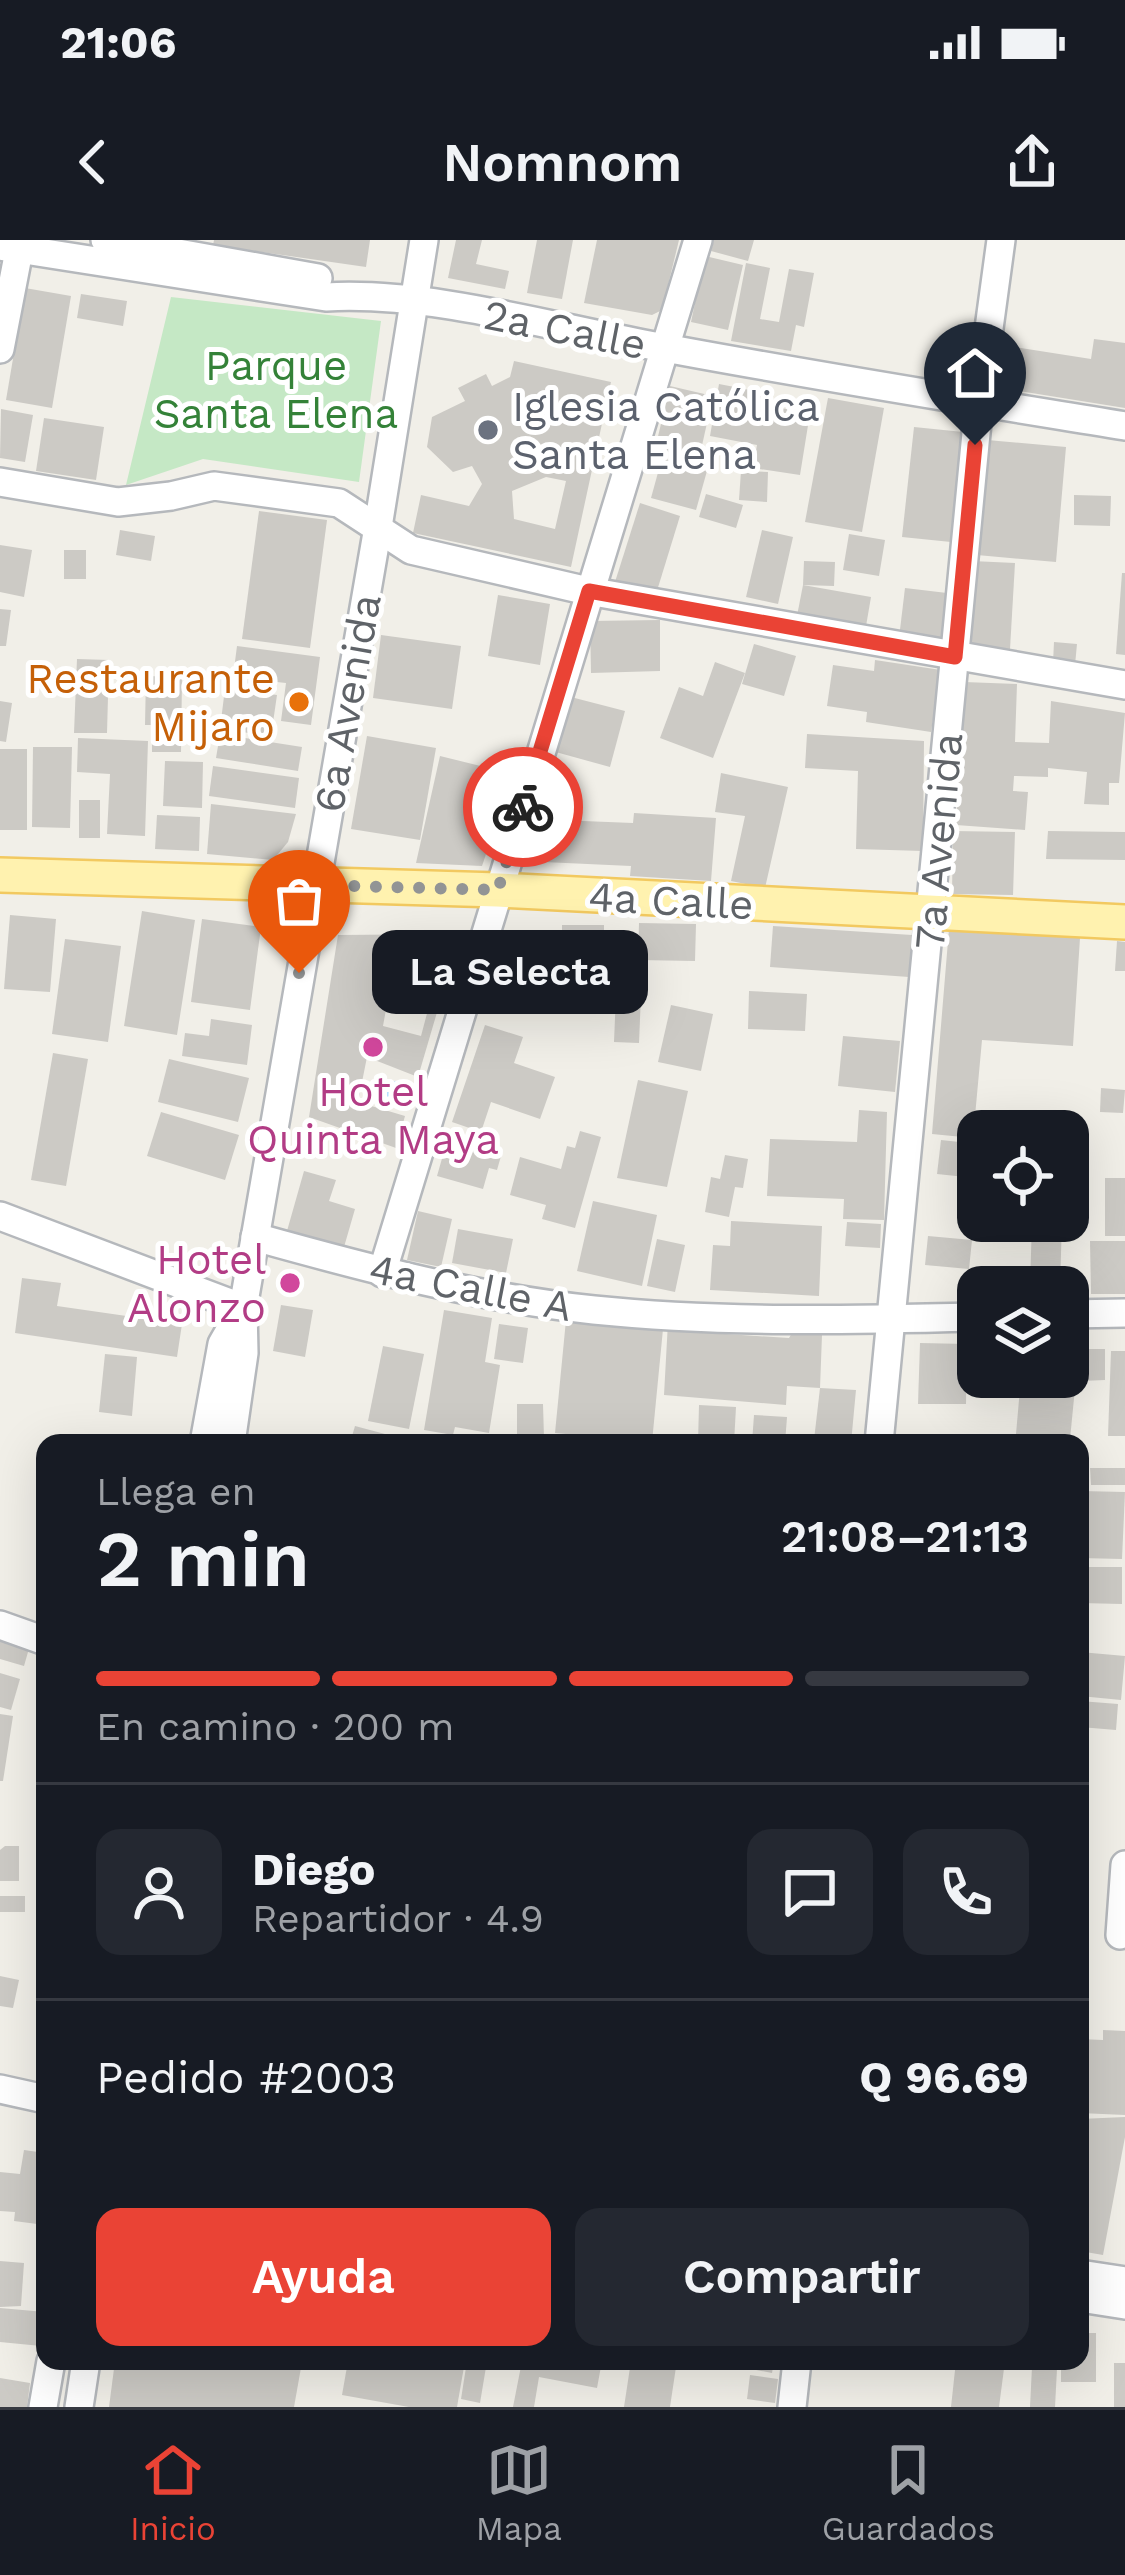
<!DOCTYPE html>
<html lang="es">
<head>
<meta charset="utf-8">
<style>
	:root { --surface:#171b24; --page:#242831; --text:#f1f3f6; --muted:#9ea1a6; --line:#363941; --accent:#ea4335 }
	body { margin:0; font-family:"Work Sans",sans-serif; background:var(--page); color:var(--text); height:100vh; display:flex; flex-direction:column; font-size:45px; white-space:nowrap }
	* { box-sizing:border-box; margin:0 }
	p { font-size:39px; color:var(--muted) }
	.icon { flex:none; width:66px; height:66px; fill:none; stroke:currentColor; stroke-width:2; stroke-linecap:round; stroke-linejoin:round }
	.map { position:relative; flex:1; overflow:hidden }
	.side { position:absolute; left:36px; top:1194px; width:1053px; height:936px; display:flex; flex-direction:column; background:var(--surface); border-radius:24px; box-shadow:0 12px 48px #0002 }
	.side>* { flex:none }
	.buttons { position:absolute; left:957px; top:870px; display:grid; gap:24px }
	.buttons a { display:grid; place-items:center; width:132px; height:132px; border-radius:24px; background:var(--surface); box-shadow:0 12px 48px #0002; font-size:60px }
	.pin { position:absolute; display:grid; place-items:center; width:102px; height:102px; color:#fff; margin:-123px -51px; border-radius:50% 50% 50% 0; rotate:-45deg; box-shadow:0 0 12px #0007 }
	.pin .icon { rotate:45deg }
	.courier { position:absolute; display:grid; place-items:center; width:120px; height:120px; margin:-60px; border:9px solid #ea4335; border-radius:50%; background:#fff; color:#222; box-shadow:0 3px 15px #0007 }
	.bubble { position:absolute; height:84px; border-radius:24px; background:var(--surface); box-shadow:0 12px 48px #0002; font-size:39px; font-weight:600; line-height:84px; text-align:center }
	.overview em { font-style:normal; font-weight:600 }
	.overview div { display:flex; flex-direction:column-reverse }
	.overview { display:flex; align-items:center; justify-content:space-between; height:204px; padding:0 60px }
	h1 { font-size:78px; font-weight:600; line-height:90px }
	.bar { display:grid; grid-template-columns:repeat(4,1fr); gap:18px 12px; align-content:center; height:144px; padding:0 60px }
	.bar i { height:15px; border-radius:9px; background:var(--line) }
	.bar .active { background:var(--accent) }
	.bar p { grid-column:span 4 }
	.line { display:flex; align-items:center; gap:30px; padding:0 60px; border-top:3px solid var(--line) }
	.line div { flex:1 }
	.round { display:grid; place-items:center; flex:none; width:126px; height:126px; border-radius:24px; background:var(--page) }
	.cta { display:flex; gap:24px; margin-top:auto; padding:24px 60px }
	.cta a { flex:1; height:138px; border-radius:24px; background:var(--accent); color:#fff; font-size:48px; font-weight:600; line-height:138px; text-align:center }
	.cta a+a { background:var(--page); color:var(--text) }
	.status { display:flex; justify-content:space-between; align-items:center; height:84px; padding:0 60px; background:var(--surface); direction:ltr }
	.status svg { height:33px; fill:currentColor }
	header { display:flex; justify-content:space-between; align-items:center; height:156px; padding:0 60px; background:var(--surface); font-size:54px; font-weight:600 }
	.tab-bar { display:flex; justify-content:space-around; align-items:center; height:168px; border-top:3px solid var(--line); background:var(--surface); font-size:33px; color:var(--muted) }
	.tab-bar a { display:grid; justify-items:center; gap:6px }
	.tab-bar .active { color:var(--accent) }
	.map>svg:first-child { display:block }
	.green { fill:#c5e8c5 }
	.water { fill:#aadaff }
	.building { fill:#cccac5; fill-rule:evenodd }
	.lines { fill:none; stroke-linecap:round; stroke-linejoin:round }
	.minor-casing { stroke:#b5b8bc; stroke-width:32 }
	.major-casing { stroke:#f2c960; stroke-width:38 }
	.minor { stroke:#fff; stroke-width:27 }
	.major { stroke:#fff2af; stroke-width:33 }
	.done { stroke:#929495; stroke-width:12; stroke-dasharray:0 21.6 }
	.route { stroke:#ea4335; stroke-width:15 }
	.worship-dot { fill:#6b7280; stroke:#fff; stroke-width:4.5 }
	.food-dot { fill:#e8710a; stroke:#fff; stroke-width:4.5 }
	.hotel-dot { fill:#d1479c; stroke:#fff; stroke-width:4.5 }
	.labels { text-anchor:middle; stroke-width:10; stroke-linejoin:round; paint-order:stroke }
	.street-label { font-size:42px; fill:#5f6368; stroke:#fff }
	.park-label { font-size:42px; fill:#348238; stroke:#fff }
	.worship-label { font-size:42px; fill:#5b616d; stroke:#fff; text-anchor:start }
	.food-label { font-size:42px; fill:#c56008; stroke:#fff; text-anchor:end }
	.hotel-label { font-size:42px; fill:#b23c85; stroke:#fff }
</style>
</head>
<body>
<div class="status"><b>21:06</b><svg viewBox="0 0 49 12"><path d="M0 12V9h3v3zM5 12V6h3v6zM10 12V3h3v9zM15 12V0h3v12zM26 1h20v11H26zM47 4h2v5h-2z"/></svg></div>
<header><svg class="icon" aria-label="back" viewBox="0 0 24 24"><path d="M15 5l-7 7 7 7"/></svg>Nomnom<svg class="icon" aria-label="share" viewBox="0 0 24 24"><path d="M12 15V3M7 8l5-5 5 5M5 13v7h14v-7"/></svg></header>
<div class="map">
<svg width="1125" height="2167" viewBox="0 0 1125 2167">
	<rect width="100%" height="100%" fill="#f1efe8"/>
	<!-- green -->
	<polygon class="green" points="171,57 381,81 359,242 203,219 126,245"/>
	<!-- water -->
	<polygon class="water" points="384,837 392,842 402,840 410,849 390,861 375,857 369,847 377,838"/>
	<!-- building -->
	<g class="building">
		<polygon points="214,0 370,0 366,27 213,5"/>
		<polygon points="456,0 482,0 476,24 509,31 505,49 448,38"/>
		<polygon points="537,0 573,0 562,59 527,53"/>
		<polygon points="597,0 679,0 662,70 652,75 584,63"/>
		<polygon points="714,0 754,0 748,21 711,11"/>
		<polygon points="705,16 743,25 728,90 691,82"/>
		<polygon points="746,23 770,28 760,79 779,82 789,29 814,33 804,87 796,85 791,111 731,101"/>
		<polygon points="25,48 71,56 52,168 6,160"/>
		<polygon points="81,54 127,61 123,86 77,78"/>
		<polygon points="1094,99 1125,103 1125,168 995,147 1001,105 1091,119"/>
		<path d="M514 121 611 142 571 327 413 293 421 255 469 266 482 244 472 226 453 232 427 207 432 177 465 161 458 148 486 134 492 146 510 137ZM546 237 566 241 555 289 514 279 512 251Z"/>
		<polygon points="719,144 765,153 763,165 810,173 800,235 753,228 757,205 710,196"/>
		<polygon points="670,146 713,156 699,219 655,209"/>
		<polygon points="828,158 884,168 862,292 805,282"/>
		<polygon points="1,169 33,175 25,222 0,218"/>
		<polygon points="44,178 104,187 96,240 36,231"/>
		<polygon points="914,187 963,192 951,302 902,297"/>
		<polygon points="987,200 1066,207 1056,322 977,315"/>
		<polygon points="662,218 707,231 696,270 651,258"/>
		<polygon points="741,231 768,232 767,262 739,260"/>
		<polygon points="706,254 743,265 736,288 699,277"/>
		<polygon points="1074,255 1111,256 1110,286 1074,285"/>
		<polygon points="640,263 680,276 656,354 615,342"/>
		<polygon points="259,271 327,280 310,408 242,399"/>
		<polygon points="120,290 155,296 151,321 116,315"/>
		<polygon points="762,290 793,297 778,364 746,357"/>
		<polygon points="849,294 885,300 879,336 843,330"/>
		<polygon points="0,305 32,310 24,357 0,352"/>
		<rect x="64" y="310" width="22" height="29"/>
		<polygon points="804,321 835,322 834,346 803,345"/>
		<polygon points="972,321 1015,323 1010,409 967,407"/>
		<polygon points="1122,333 1125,333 1125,415 1116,414"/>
		<polygon points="803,345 871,357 865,392 796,381"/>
		<polygon points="905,348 947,353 941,403 899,398"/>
		<polygon points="498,355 550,364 540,425 488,416"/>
		<polygon points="0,369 11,370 6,406 0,406"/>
		<polygon points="660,380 660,431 591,433 590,381"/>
		<polygon points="381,395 461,406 452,469 373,458"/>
		<polygon points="1054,402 1077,404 1075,425 1053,423"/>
		<polygon points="754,404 796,416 784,456 742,444"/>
		<polygon points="237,406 320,417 311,485 281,481 286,443 233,437"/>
		<polygon points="77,419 109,420 107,493 74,493"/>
		<polygon points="875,420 941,430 931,492 866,482 867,472 827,466 833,425 874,431"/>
		<polygon points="715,422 745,433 713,518 660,498 679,447 703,456"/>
		<polygon points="146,436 182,437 181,512 152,512 152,485 145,485"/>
		<polygon points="964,442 1017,444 1015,502 1049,503 1051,461 1125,473 1119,543 1109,543 1109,565 1084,564 1087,532 1048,528 1048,537 1014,536 1013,551 1028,552 1025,590 956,585"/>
		<polygon points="225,448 277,455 271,496 220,489"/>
		<polygon points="567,456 625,471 610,527 552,511"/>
		<polygon points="0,461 12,463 6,502 0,501"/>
		<polygon points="220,494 302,507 298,531 216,518"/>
		<polygon points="807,494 924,501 923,611 856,609 858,531 805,528"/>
		<polygon points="367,496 436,508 420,600 351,589"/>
		<polygon points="78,498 148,501 145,596 107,594 110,534 77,532"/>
		<polygon points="33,507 72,507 70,588 32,587"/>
		<rect x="0" y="509" width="27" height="81"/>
		<polygon points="440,516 513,534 482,626 416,623"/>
		<polygon points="165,521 203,522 202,568 163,566"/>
		<polygon points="213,526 299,538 295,568 209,556"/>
		<polygon points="721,533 788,547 765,648 731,641 745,576 715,572"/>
		<rect x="79" y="560" width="21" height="38"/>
		<polygon points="211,564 296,574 288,602 273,620 207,614"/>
		<polygon points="634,573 716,578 711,641 630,636 631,626 522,621 533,579 633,583"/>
		<polygon points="157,575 200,577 199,611 155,609"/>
		<polygon points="953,591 1015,592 1013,655 952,654"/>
		<polygon points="1048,591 1125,592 1125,620 1046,619"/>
		<polygon points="142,671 195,680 177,795 124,786"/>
		<polygon points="10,675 56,679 50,752 4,749"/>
		<polygon points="202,679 261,687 250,770 191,762"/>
		<polygon points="639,683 696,684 695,721 638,720"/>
		<polygon points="562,685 604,685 604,717 594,717 594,724 556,726 555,692 562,691"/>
		<polygon points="773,686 912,695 909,737 770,727"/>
		<polygon points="949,689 1080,698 1073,806 982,800 973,898 932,894"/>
		<polygon points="490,692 532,696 528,731 485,749"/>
		<path d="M460 694 418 837 367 817 358 862 405 876 396 908 309 877 338 695ZM407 737 419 739 429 766 421 796 383 786 391 742 406 744Z"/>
		<polygon points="65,699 121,706 108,802 52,794"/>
		<polygon points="1117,701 1125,702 1125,731 1115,731"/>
		<polygon points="749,751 807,754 805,791 748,789"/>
		<polygon points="616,754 641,755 639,803 614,802"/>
		<polygon points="671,765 713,774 701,831 658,822"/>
		<polygon points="211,779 252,785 247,825 182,816 185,793 209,796"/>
		<polygon points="485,785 523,797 514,823 555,837 540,879 491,862 481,892 452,882"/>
		<polygon points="843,796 900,801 895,852 838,846"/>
		<polygon points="53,813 88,819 66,946 31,940"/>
		<polygon points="169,819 249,838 238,882 158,862"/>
		<polygon points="638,840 688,851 667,947 617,938"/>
		<polygon points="1101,848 1125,850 1123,873 1100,872"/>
		<polygon points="859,870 887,872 884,980 843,979 844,959 767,956 770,899 857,902"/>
		<polygon points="161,872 239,895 225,940 147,916"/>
		<polygon points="580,891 601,897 575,988 542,979 546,965 510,955 520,917 561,929 567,906 575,908"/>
		<polygon points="941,900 978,904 975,938 937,934"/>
		<polygon points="447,901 501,916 497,930 489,928 483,949 437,936"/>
		<polygon points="725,915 748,919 743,948 735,947 729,977 705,972 711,937 720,939"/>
		<polygon points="304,931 336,940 329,961 355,969 344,1007 287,991"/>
		<rect x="1105" y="938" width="20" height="58"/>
		<polygon points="593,961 657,975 642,1046 577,1031"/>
		<polygon points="418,971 452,979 441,1027 407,1020"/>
		<polygon points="731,981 822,986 819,1056 710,1050 713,1005 730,1006"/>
		<polygon points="1032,981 1062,981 1060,1047 1030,1046"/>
		<polygon points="847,982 881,984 880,1008 845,1006"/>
		<polygon points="458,989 513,999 506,1033 452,1023"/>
		<polygon points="928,996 972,1000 969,1029 925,1025"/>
		<polygon points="657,999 685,1005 675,1052 647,1046"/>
		<polygon points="1090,1001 1125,1001 1125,1054 1091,1054"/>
		<polygon points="1066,1036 1083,1036 1083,1065 1068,1065"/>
		<polygon points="22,1038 61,1043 57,1066 182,1084 177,1117 15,1093"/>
		<polygon points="281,1065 313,1070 305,1117 273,1111"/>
		<polygon points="444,1070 492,1078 485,1122 500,1125 489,1193 455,1187 453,1195 424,1190"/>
		<polygon points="566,1080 663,1089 652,1202 555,1193"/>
		<polygon points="668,1082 714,1085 711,1093 789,1098 792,1093 822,1095 820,1148 787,1146 786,1165 664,1155"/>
		<polygon points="499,1084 528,1088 523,1123 494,1119"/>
		<polygon points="920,1103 967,1104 966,1164 918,1164"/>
		<polygon points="383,1106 424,1114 409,1189 368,1181"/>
		<polygon points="1081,1109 1105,1109 1105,1140 1082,1141"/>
		<polygon points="1111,1111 1125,1111 1125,1196 1108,1196"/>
		<polygon points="105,1114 137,1117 132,1176 99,1172"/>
		<polygon points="1068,1117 1078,1118 1070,1199 1016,1194 1021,1137 1068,1137"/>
		<rect x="975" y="1137" width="35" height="16"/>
		<polygon points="820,1148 856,1150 851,1203 814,1200"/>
		<polygon points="517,1164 543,1164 544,1198 517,1199"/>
		<polygon points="699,1165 736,1167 734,1203 698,1203"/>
		<polygon points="754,1175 787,1177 785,1203 752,1203"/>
		<polygon points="355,1186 385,1194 383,1203 350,1203"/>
		<polygon points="145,1194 180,1199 180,1203 144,1203"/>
		<polygon points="1090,1228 1125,1228 1125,1245 1091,1245"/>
		<polygon points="1081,1251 1125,1252 1122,1319 1080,1318"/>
		<polygon points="1080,1327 1122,1327 1122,1364 1080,1363"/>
		<polygon points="0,1389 32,1398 24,1426 0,1419"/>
		<polygon points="1080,1412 1125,1416 1121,1460 1080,1456"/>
		<polygon points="0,1433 20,1439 11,1470 0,1467"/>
		<polygon points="1080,1461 1118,1464 1116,1490 1080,1487"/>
		<polygon points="0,1474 13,1476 3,1541 0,1541"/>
		<polygon points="5,1606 19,1606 19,1641 0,1641 0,1610"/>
		<rect x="0" y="1656" width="25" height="16"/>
		<polygon points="1080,1685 1088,1686 1085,1721 1080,1720"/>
		<polygon points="0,1736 19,1740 13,1768 0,1766"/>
		<polygon points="1103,1790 1125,1791 1125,1875 1080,1873 1080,1799 1103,1800"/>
		<polygon points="1125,1877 1125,1897 1103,2015 1080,2011 1080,1879"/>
		<polygon points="24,1910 45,1913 45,1985 14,1981 15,1972 0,1971 0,1932 20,1934"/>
		<polygon points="0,2021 24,2023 21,2066 0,2067"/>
		<polygon points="0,2068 45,2072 41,2106 0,2102"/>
		<polygon points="1080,2093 1096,2093 1096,2142 1061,2142 1061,2121 1080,2121"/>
		<polygon points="115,2121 296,2121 302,2122 294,2167 109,2167"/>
		<polygon points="348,2121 465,2121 457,2167 409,2167 342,2155"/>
		<polygon points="467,2121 487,2121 480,2163 461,2159"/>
		<polygon points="522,2121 602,2121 597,2148 539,2137 534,2167 513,2167"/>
		<polygon points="631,2121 676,2127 670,2167 624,2167"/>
		<polygon points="709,2121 774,2121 772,2133"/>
		<polygon points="956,2121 1005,2121 999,2167 951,2167"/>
		<rect x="1114" y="2123" width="11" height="44"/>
		<polygon points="1032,2127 1057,2129 1055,2167 1030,2167"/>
		<polygon points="750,2135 778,2139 775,2163 747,2159"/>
		<polygon points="0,2138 30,2143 27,2167 0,2167"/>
	</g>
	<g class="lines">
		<!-- minor casing -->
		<g class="minor-casing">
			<g id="minor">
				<polyline points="105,0 318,38"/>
				<path d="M0 6 326 57C427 51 548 86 649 105 807 135 966 160 1125 186"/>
				<polyline points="0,109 21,0"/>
				<polyline points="0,242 118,262 171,256 214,246 339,263 411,310 588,351 1125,445"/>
				<polyline points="0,976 243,1068"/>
				<path d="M255 997C366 1028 479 1058 594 1070 721 1083 850 1080 978 1077"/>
				<polyline points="382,1033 698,0"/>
				<polyline points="1068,1074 1125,1073"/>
				<polyline points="204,1203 222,1104 241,1071"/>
				<polyline points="231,1203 244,1113 243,1068 378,287 424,0"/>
				<polyline points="879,1203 979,162 1001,0"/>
				<polyline points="0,1385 45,1401"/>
				<polyline points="1120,1695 1125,1625"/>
				<polyline points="0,1849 45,1859"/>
				<polyline points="1080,2034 1125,2041"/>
				<polyline points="1080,2058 1125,2065"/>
				<polyline points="43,2167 51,2121"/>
				<polyline points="79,2167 86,2121"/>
				<polyline points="792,2167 797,2121"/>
			</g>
		</g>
		<!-- major casing -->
		<g class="major-casing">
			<polyline id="major" points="0,635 498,650 1125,682"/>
		</g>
		<!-- minor -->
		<use href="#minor" class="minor"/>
		<!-- major -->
		<use href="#major" class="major"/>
	</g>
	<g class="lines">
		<!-- done -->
		<polyline class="done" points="299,733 314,645 498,650 523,567"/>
		<!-- route -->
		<polyline class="route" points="523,567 589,351 955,417 975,205"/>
	</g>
	<!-- markers -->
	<circle class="worship-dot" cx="488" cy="190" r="12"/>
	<circle class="food-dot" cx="299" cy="462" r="12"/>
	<g class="hotel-dot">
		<circle cx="373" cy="807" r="12"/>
		<circle cx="290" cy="1043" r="12"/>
	</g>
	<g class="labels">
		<!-- street labels -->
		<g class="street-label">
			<text transform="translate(565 89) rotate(11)" y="15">2a Calle</text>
			<text transform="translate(347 463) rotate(-80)" y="15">6a Avenida</text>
			<text transform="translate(938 601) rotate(-85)" y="15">7a Avenida</text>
			<text transform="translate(671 660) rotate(3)" y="15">4a Calle</text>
			<text transform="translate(471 1047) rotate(11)" y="15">4a Calle A</text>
		</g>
		<!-- park labels -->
		<g class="park-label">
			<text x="276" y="140">Parque<tspan x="276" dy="48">Santa Elena</tspan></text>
		</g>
		<!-- worship labels -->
		<g class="worship-label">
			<text x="512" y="181">Iglesia Católica<tspan x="512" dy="48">Santa Elena</tspan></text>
		</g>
		<!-- food labels -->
		<g class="food-label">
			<text x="275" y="453">Restaurante<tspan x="275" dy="48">Mijaro</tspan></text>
		</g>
		<!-- hotel labels -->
		<g class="hotel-label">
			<text x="373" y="866">Hotel<tspan x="373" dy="48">Quinta Maya</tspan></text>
			<text x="266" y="1034" text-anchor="end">Hotel<tspan x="266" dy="48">Alonzo</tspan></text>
		</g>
	</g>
</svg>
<div class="buttons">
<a><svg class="icon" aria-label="locate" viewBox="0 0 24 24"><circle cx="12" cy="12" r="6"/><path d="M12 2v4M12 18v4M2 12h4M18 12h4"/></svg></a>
<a><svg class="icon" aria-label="layers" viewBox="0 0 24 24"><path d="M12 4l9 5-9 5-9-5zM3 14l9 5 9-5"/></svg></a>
</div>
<div class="pin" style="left:299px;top:733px;background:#ea580c"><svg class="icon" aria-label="bag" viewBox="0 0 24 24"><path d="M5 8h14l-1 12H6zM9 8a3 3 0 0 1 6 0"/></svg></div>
<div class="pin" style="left:975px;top:205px;background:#1f2937"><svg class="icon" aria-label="home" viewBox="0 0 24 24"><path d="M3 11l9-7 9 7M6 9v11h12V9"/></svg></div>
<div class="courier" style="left:523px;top:567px"><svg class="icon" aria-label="bike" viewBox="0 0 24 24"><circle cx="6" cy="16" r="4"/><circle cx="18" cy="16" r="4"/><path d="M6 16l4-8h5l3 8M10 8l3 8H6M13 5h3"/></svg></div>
<div class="bubble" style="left:372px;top:690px;width:276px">La Selecta</div>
<section class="side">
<div class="overview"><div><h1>2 min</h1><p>Llega en</p></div><em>21:08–21:13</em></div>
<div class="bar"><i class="active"></i><i class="active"></i><i class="active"></i><i></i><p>En camino · 200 m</p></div>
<div class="line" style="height:216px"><a class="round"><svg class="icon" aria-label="person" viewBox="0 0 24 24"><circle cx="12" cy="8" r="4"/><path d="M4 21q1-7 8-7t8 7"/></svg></a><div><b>Diego</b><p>Repartidor · 4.9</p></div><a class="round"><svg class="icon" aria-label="chat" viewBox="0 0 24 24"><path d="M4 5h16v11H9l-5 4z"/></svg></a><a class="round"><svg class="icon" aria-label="phone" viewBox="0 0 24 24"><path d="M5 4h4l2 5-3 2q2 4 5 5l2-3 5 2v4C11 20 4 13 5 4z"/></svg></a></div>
<div class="line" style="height:156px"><div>Pedido #2003</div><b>Q 96.69</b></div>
<div class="cta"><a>Ayuda</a><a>Compartir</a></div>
</section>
</div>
<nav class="tab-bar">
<a class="active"><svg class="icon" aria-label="home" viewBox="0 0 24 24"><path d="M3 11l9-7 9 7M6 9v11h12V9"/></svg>Inicio</a>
<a><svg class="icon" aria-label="map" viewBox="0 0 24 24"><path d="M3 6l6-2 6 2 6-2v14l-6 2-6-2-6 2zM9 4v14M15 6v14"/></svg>Mapa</a>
<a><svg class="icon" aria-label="saved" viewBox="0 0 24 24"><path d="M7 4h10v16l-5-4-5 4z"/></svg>Guardados</a>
</nav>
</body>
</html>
